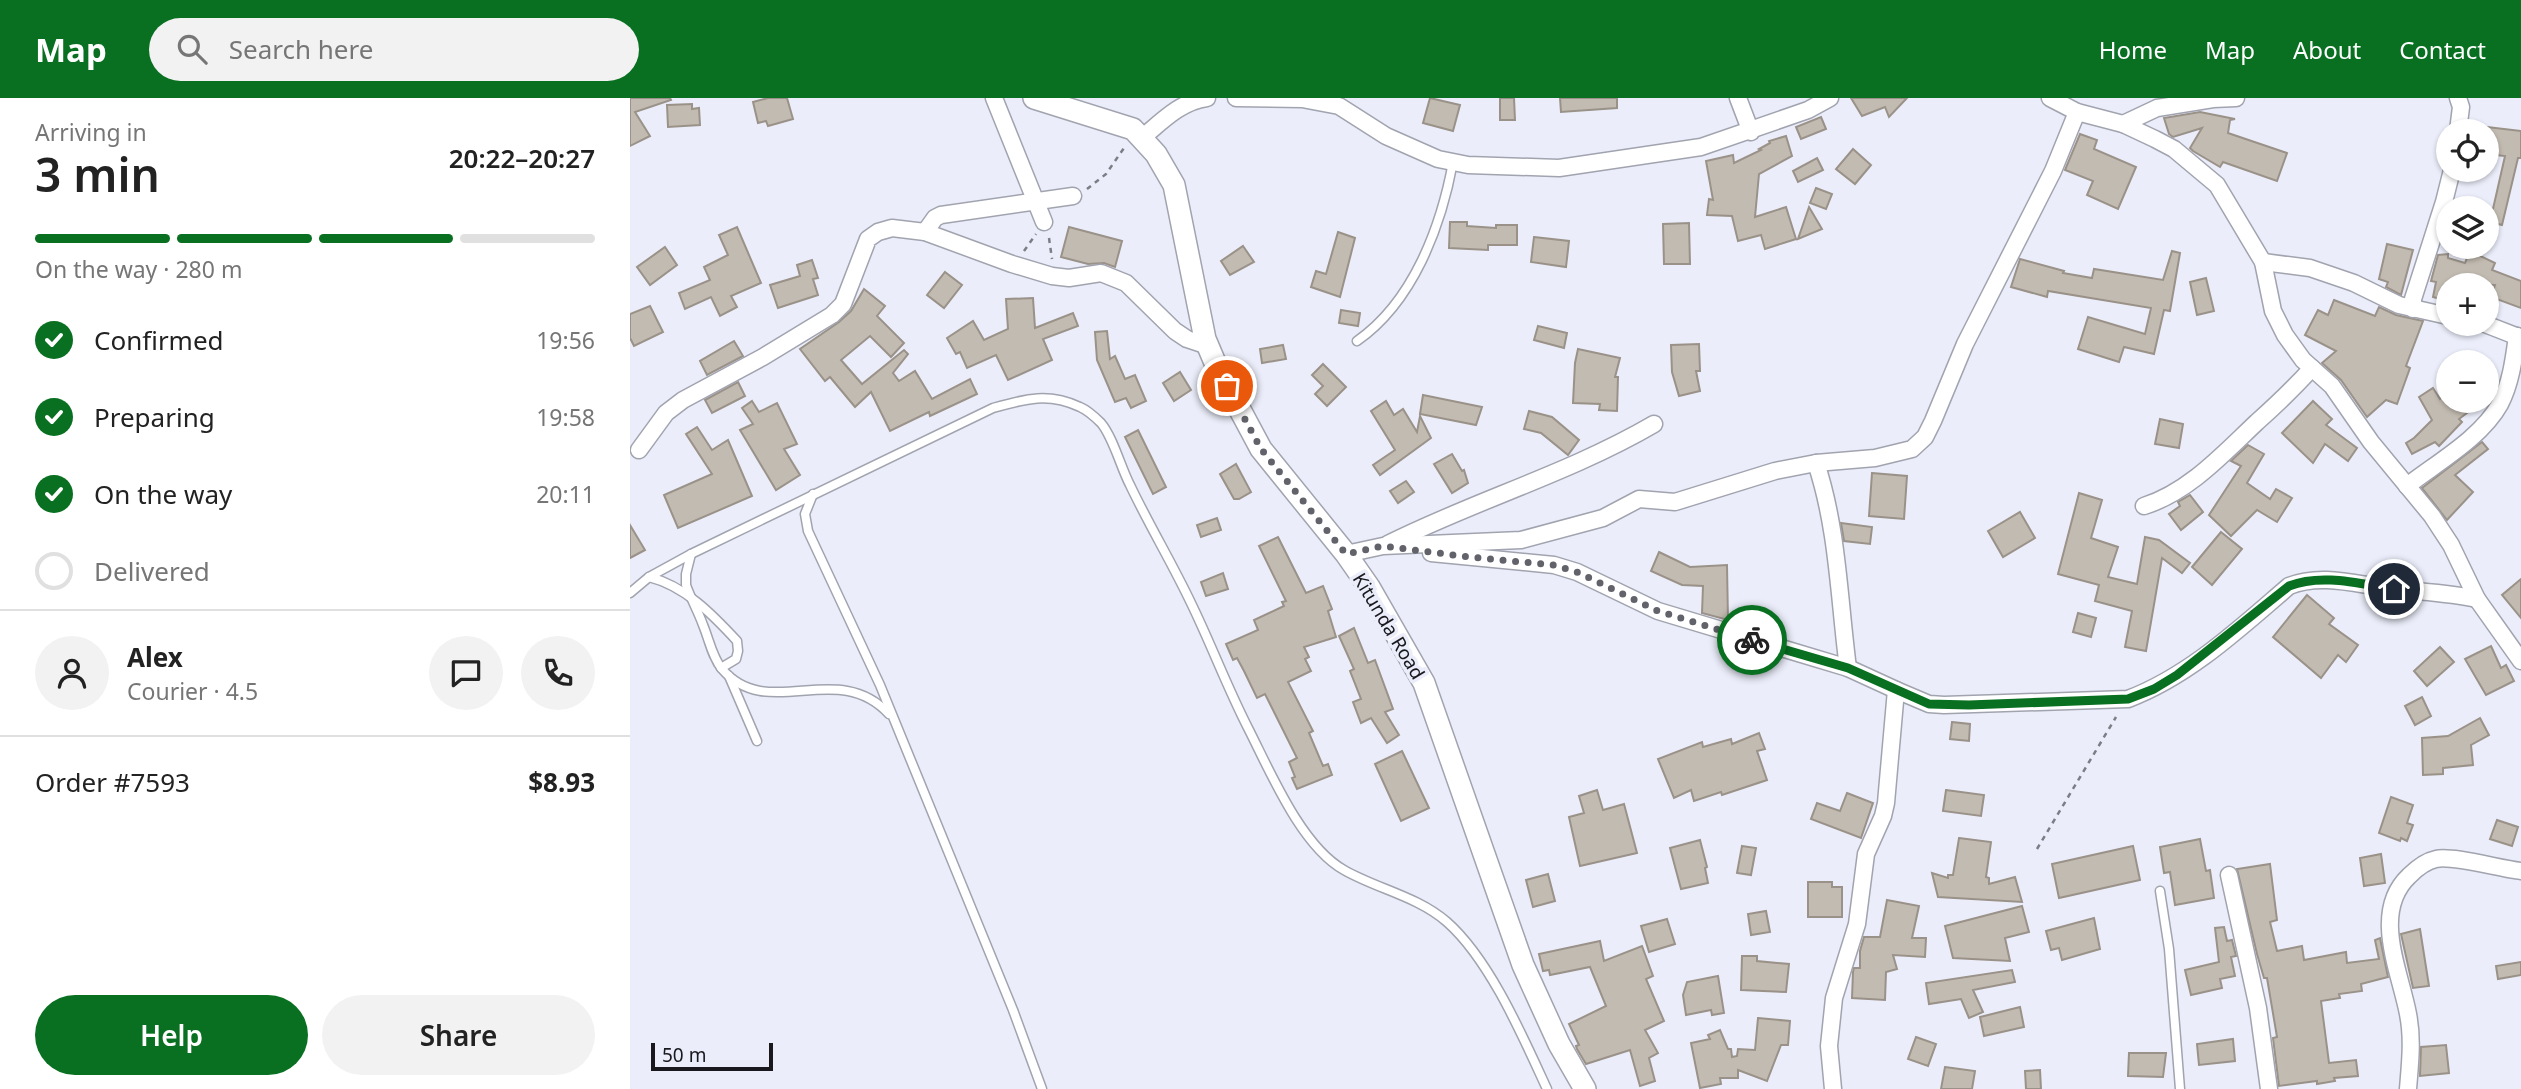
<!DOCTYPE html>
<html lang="en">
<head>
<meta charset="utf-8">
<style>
	:root { --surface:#fff; --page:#f2f2f2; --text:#222; --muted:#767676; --line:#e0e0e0; --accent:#087020 }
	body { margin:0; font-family:"Noto Sans",sans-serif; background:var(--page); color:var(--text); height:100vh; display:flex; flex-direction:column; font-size:26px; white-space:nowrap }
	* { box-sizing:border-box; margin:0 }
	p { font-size:23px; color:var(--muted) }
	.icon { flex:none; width:38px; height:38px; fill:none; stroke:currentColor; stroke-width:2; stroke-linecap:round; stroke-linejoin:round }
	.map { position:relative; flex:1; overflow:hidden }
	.drawer { display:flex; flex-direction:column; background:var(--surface); width:630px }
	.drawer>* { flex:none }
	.tools { position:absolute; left:1806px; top:21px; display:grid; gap:14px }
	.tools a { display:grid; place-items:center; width:63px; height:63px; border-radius:50%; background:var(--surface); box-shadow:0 2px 5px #0004; font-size:35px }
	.scale { position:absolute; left:21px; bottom:18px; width:122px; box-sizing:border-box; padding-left:7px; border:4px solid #18181d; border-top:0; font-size:19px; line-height:24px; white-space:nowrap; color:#18181d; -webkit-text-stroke:5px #ebeefa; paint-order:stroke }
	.pin { position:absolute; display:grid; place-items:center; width:60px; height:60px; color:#fff; margin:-30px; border:4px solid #fff; border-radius:50%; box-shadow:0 2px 7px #0007 }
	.courier { position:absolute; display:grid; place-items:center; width:70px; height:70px; margin:-35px; border:5px solid #087020; border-radius:50%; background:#fff; color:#222; box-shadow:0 2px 9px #0007 }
	.head em { font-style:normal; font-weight:600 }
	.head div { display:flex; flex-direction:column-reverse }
	.head { display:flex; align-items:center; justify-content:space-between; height:119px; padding:0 35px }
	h1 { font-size:46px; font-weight:600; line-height:52px }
	.bar { display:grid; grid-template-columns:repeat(4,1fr); gap:10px 7px; align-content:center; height:84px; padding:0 35px }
	.bar i { height:9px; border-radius:5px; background:var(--line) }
	.bar .on { background:var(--accent) }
	.bar p { grid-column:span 4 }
	.line { display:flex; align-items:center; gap:18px; padding:0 35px; border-top:2px solid var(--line) }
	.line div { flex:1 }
	.round { display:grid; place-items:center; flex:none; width:74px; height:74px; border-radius:37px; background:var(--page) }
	ol { padding:0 35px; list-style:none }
	li { display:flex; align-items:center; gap:21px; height:77px }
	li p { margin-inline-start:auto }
	li .icon { padding:7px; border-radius:50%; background:var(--accent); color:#fff; stroke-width:4 }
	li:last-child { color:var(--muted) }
	li i { width:38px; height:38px; border:4px solid var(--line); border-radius:50% }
	.action { display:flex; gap:14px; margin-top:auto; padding:14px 35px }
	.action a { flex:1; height:80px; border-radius:42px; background:var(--accent); color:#fff; font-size:28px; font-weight:600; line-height:80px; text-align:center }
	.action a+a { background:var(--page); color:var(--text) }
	header { display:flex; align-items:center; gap:42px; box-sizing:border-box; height:98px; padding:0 35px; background:var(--accent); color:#fff }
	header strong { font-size:33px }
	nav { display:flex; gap:38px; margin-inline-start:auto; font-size:24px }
	.search { width:490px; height:63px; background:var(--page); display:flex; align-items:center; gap:18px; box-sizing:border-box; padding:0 24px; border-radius:38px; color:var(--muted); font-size:26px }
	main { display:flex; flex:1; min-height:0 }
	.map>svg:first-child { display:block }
	.building { fill:#c2bbb1; stroke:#9a9289; stroke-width:2 }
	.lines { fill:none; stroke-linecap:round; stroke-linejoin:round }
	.lane-casing { stroke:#a1a4af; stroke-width:11 }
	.street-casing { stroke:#a1a4af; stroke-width:19 }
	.secondary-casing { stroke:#a1a4af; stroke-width:24 }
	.path { stroke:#7c7e86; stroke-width:2.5; stroke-dasharray:5 5; stroke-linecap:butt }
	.lane { stroke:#fff; stroke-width:8 }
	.street { stroke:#fff; stroke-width:16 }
	.secondary { stroke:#fff; stroke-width:21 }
	.done { stroke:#62636a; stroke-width:7; stroke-dasharray:0 12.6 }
	.route { stroke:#087020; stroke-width:9 }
	.labels { text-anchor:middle; stroke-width:7; stroke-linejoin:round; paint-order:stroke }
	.street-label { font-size:19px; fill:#18181d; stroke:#ebeefa }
</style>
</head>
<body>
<header>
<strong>Map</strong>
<div class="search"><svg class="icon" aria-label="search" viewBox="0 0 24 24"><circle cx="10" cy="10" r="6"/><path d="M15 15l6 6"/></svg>Search here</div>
<nav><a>Home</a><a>Map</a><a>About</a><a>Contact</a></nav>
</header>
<main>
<section class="drawer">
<div class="head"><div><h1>3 min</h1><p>Arriving in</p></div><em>20:22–20:27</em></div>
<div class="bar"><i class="on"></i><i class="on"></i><i class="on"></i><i></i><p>On the way · 280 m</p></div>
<ol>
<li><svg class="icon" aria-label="check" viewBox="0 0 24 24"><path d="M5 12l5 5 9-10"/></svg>Confirmed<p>19:56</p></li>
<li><svg class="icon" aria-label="check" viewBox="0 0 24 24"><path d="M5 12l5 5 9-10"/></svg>Preparing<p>19:58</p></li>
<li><svg class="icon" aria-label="check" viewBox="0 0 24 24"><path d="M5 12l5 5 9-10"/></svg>On the way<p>20:11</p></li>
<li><i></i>Delivered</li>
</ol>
<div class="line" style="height:126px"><a class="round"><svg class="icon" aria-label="person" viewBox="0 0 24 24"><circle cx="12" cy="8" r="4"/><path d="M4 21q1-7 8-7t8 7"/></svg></a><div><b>Alex</b><p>Courier · 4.5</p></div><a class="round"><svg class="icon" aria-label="chat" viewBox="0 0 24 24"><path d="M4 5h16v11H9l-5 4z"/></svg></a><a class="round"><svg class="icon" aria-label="phone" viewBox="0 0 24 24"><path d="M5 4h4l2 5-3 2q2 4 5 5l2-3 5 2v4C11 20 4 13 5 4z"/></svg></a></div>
<div class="line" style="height:91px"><div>Order #7593</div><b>$8.93</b></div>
<div class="action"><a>Help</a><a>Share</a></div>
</section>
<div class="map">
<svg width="1891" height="991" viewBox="0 0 1891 991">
	<rect width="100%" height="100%" fill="#ebeefa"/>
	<!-- building -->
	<g class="building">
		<polygon points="0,0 40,0 41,2 5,14 20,38 0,48"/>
		<polygon points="138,0 157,0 163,21 138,28 136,23 128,25 123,4"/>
		<polygon points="800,0 830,7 823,33 793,25"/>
		<polygon points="870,0 884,0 885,22 870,22"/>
		<polygon points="930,0 987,0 987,10 931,14"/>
		<polygon points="1221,0 1277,0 1259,19 1255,9 1232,18"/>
		<polygon points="62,6 62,11 69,10 70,27 38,29 37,7"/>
		<polygon points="1570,14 1605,21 1600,22 1598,35 1657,55 1647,83 1593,64 1590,69 1563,53 1560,50 1572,30 1543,39 1539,36 1534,20"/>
		<polygon points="1191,19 1196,31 1171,41 1166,29"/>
		<polygon points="1857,29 1891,33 1891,60 1888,60 1872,127 1860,124 1875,58 1857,56"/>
		<polygon points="1450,36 1467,42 1464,51 1506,69 1488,111 1457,97 1463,83 1435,72"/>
		<polygon points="1156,38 1162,58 1129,76 1125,119 1156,109 1166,141 1135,151 1131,137 1108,143 1102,118 1077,117 1079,101 1083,102 1076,63 1103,57 1104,65 1131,52 1129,51 1140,45 1139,43"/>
		<polygon points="1223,51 1241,67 1225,86 1206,71"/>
		<polygon points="1187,60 1193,72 1168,84 1163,73"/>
		<polygon points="1186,90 1202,96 1196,111 1180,105"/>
		<polygon points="1179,109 1192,131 1168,141"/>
		<polygon points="820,124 837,124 837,128 866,130 866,127 887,127 887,147 858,147 858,152 819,150"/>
		<polygon points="1059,125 1060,166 1034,166 1033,126"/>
		<polygon points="107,129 131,185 101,198 107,209 90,218 81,199 55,211 49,195 80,182 74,169 98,157 89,137"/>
		<polygon points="439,129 492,143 485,169 474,165 458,166 431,159"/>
		<polygon points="708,134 725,140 710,199 681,189 686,173 696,176"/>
		<polygon points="904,139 939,143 936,169 901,164"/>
		<polygon points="1757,146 1783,152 1771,197 1756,189 1758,184 1749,181"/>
		<polygon points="613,148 624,164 600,177 591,163"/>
		<polygon points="35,149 47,167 20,187 7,169"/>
		<polygon points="1542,153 1550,155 1540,213 1534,212 1524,256 1494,249 1489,264 1448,251 1458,219 1515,236 1521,210 1418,193 1417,199 1381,189 1390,161 1434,173 1433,175 1462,180 1464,171 1533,182"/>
		<polygon points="1840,153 1865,165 1862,172 1891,183 1891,210 1861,199 1865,187 1818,187 1818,203 1803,199 1806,184 1801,183 1808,157 1818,156 1818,160 1835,165"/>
		<polygon points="182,162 188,180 183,181 188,197 148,210 140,187 170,178 167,167"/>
		<polygon points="315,174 332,187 314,210 297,197"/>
		<polygon points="1576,180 1584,213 1567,217 1560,184"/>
		<polygon points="234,191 255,208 247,218 274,245 261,259 240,238 211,262 232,286 274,252 278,256 263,275 269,283 285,273 302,301 340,281 347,296 300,318 299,314 260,333 241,294 225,309 200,279 195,283 170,251 209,224 221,213"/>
		<polygon points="403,200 405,230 443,215 448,228 413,241 422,262 378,282 366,257 337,270 330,254 326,256 317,240 343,223 354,242 378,231 376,201"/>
		<polygon points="1704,202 1745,218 1749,209 1766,217 1793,223 1776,268 1780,270 1767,306 1756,302 1737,319 1711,282 1692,265 1706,253 1675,237 1688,212 1698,217"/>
		<polygon points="20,208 33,234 4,248 0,240 0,216"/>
		<polygon points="711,212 730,215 728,228 709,225"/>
		<polygon points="908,228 937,235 934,250 904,242"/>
		<polygon points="477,233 480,261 485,258 495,281 505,277 516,303 501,310 496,300 485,304 467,262 465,234"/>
		<polygon points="104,243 113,258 77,277 70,263"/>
		<polygon points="1069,246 1070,273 1066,273 1070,293 1049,298 1042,274 1041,247"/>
		<polygon points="653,247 656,261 632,265 630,251"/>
		<polygon points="948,251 990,260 985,279 988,279 987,313 969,312 970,306 943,305 945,265"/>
		<polygon points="693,266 716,289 697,308 685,296 693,288 682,277"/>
		<polygon points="550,274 561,292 544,303 533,285"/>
		<polygon points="108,284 115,298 82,315 75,302"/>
		<polygon points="1803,290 1810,301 1818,295 1818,303 1853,303 1829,321 1832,324 1809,348 1805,344 1782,356 1776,345 1784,340 1802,322 1789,299"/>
		<polygon points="793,297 852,309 846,327 790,316"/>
		<polygon points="122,303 129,314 147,305 167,346 154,351 170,377 146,392 110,332 123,326 112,310"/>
		<polygon points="756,303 764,317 773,311 787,334 790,318 801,340 750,377 743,367 765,352 741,313"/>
		<polygon points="1683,303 1702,321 1696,327 1727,350 1718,363 1695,346 1683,365 1652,335"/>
		<polygon points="899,313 922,319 949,342 938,357 911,335 894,331"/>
		<polygon points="1530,321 1553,326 1549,350 1525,346"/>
		<polygon points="67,329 82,352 98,342 122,398 48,430 34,397 82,376 56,336"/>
		<polygon points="508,332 536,389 523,396 495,339"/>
		<polygon points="1852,344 1858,351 1825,377 1843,394 1817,422 1792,390"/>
		<polygon points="1618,347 1634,356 1617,385 1640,401 1646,391 1662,400 1647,424 1627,412 1601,438 1579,417 1611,368 1601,363"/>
		<polygon points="822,356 832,373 834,372 838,385 822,395 804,366"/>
		<polygon points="606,366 621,394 609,401 604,401 590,376"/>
		<polygon points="1242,375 1277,378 1274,421 1239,418"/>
		<polygon points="776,383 784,394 768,405 760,393"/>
		<polygon points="1449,395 1472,402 1461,440 1488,449 1478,479 1507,486 1515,439 1529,442 1560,465 1552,475 1532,460 1516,553 1495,549 1502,513 1465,503 1469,487 1428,476"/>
		<polygon points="1560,397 1573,414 1551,432 1539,416 1550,408 1548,404"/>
		<polygon points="1390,414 1405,440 1373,459 1358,433"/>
		<polygon points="587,420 591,432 571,439 567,427"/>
		<polygon points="1211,425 1242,429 1240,446 1214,443"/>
		<polygon points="0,427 15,452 0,460"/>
		<polygon points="1591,434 1612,451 1582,487 1562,469"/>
		<polygon points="648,439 676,495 693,488 702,511 698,513 706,539 674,549 679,559 675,561 681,573 658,584 683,633 679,635 693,668 698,666 702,677 667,691 662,680 665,679 659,664 667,660 635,596 627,600 614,573 607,560 603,562 596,546 628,532 624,522 654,508 652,504 656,503 629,448"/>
		<polygon points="1029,454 1060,469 1097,467 1098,522 1072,515 1073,488 1052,487 1021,473"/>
		<polygon points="593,475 598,491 576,498 571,484"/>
		<polygon points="1891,481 1891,520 1872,497"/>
		<polygon points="1677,497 1704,520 1699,526 1728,547 1716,564 1708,557 1691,580 1643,539"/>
		<polygon points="1448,515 1466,520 1461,539 1443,534"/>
		<polygon points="724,530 738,565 745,562 763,611 755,614 769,637 757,645 741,620 731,625 723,604 731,601 720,573 724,571 709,538"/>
		<polygon points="1861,548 1871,570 1876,567 1884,583 1856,597 1835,561"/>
		<polygon points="1810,549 1824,564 1797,588 1784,573"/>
		<polygon points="1792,599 1801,618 1785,627 1775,608"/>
		<polygon points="1850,620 1859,637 1841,647 1843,667 1813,670 1813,676 1793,677 1792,640 1818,638"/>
		<polygon points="1322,624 1340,626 1339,643 1320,641"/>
		<polygon points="1129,635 1135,651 1127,653 1137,682 1092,697 1091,694 1064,703 1061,692 1044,700 1028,661 1072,644 1073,649 1101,641 1102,646"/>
		<polygon points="772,653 799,710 771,723 745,666"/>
		<polygon points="967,692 973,712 994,706 1007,755 950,768 939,719 954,715 949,698"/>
		<polygon points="1316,692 1354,697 1351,718 1313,713"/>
		<polygon points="1217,695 1243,705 1231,740 1181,721 1187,705 1210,713"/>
		<polygon points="1761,699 1783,707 1777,725 1783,727 1777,743 1771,740 1770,743 1749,735"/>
		<polygon points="1867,722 1888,729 1882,748 1860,741"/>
		<polygon points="1329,740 1361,744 1356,779 1359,780 1359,786 1385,779 1392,804 1308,799 1302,775 1318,780 1318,777 1323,777"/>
		<polygon points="1570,741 1576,773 1580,772 1584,800 1545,807 1540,774 1534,775 1530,749"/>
		<polygon points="1070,742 1077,769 1075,770 1078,785 1051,791 1040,750"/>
		<polygon points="1112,748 1126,750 1121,777 1107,775"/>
		<polygon points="1503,748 1510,782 1429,800 1422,766"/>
		<polygon points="1751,756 1755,785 1734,788 1730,760"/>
		<polygon points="1640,766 1647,822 1640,824 1647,853 1672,848 1674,862 1716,854 1717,865 1749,861 1745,842 1750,840 1758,879 1731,886 1732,893 1709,896 1710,900 1691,903 1699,965 1726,962 1728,978 1704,980 1705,983 1687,986 1687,983 1649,988 1643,940 1647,939 1637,880 1634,880 1627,856 1607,771"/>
		<polygon points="918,776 925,803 903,809 896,782"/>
		<polygon points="1178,784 1202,784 1202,789 1212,789 1212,819 1178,819"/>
		<polygon points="1257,802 1289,808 1282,840 1296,840 1295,859 1263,857 1267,871 1256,874 1255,902 1222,900 1223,874 1224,870 1230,870 1230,853 1234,839 1250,839"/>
		<polygon points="1392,808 1399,834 1375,840 1380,863 1323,860 1315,828"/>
		<polygon points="1136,813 1140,834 1121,837 1118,816"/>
		<polygon points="1464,820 1470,851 1432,862 1429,850 1421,852 1416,833"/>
		<polygon points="1037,821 1045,846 1019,854 1011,828"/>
		<polygon points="1594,829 1597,843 1602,842 1606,858 1601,859 1605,878 1590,881 1592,890 1561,897 1555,872 1589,864 1585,830"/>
		<polygon points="1790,831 1799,888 1783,890 1771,836"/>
		<polygon points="970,843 974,863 1012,848 1023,878 1016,881 1034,923 1015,932 1028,955 1019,960 1025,983 1010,988 1000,952 956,966 947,951 946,948 949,947 939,926 976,908 960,869 920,877 919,872 913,873 909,856"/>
		<polygon points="1112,858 1127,858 1127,863 1159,866 1156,894 1111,892"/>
		<polygon points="1891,864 1891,877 1868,881 1866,868"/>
		<polygon points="1382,872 1385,884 1343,892 1353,914 1339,920 1331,901 1299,906 1296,885"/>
		<polygon points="1088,878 1094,915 1082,917 1081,912 1056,917 1053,897 1057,884"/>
		<polygon points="1390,909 1394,929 1354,938 1350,919"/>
		<polygon points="1128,920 1160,923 1158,947 1151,947 1137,983 1108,972 1108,980 1090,980 1091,986 1070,990 1061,945 1080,941 1078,937 1090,932 1098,951 1101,951 1102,959 1107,958 1108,951 1125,952"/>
		<polygon points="1286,939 1306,946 1298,968 1278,961"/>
		<polygon points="1603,941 1605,963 1569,967 1567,946"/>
		<polygon points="1816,947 1819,975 1790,978 1791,949"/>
		<polygon points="1499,955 1536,955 1533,979 1498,978"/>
		<polygon points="1315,969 1345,973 1342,991 1311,991"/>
		<polygon points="1410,972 1411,991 1396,991 1395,973"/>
	</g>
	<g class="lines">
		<!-- lane casing -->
		<g class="lane-casing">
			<g id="lane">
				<path d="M727 243C783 204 811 129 823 64"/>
				<polyline points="183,396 175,416 178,433 250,587 383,912 412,991"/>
				<path d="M61 456 56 476V487C61 501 68 513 73 527 79 541 82 559 92 571 138 625 207 560 259 616"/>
				<path d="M19 479C55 488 82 516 107 543L108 553 106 561 91 570"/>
				<path d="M0 495 19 479 61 456 363 310C395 301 418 294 450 309 457 312 466 320 471 325 483 339 491 370 500 387 519 427 542 465 561 505 581 546 597 589 618 630 640 673 671 748 714 772 747 791 787 798 817 824 860 862 893 939 917 991"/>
				<polyline points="99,578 127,643"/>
				<polyline points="1530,793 1539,851 1550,991"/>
			</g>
		</g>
		<!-- street casing -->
		<g class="street-casing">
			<g id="street">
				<polyline points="364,0 414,124"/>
				<polyline points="606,0 672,1 709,8 756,38 808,61 838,67 929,70 1071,49 1178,12 1200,0"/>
				<polyline points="1108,0 1121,34"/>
				<polyline points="1420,0 1447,14 1493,26 1525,41 1544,51 1587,87 1633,164 1643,213 1655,237 1673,262 1702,288 1741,344 1802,418 1821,447 1847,501 1891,563"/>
				<polyline points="1828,0 1831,9 1828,33"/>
				<polyline points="1493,26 1527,10 1583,1 1606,0"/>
				<path d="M512 40C531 24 551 3 577 0"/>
				<polyline points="295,134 305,120 311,117 443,98"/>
				<polyline points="1633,164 1680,170 1724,185 1769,207 1818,218"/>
				<polyline points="1783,211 1783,201 1814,104 1822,72"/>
				<polyline points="1855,226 1891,240"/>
				<polyline points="9,352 36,315 53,302 133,259 202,217 213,206 238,141 248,134 262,130 295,134 382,166 422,178 439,180 471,175 496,185 545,233 557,241 578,248"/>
				<path d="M1186 365C1208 431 1209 502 1218 570"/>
				<path d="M1777 388C1808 364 1851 340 1870 306 1881 285 1884 260 1887 238"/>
				<path d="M1514 408C1559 394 1594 355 1627 324 1646 307 1664 290 1682 270"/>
				<path d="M758 446C846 402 940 375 1024 326"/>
				<polyline points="801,455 924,467 947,474 1028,513 1218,570 1266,592 1256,705 1253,718 1236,756 1227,826 1204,900 1199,948 1203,991"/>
				<polyline points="716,456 753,448 891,442 973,420 1009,401 1045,404 1145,373 1186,365 1245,360 1282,351 1295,339 1303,323 1335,246 1423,73 1447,14"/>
				<path d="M1266 592 1299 606 1314 607 1498 601C1559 578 1610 530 1659 488 1693 474 1731 488 1766 491 1793 494 1820 495 1847 501"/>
				<polyline points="1599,777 1628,910 1639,991"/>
				<path d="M1778 991C1780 966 1783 941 1778 916 1770 873 1741 814 1779 778 1786 771 1796 763 1806 761 1822 757 1871 771 1891 773"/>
			</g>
		</g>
		<!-- secondary casing -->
		<g class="secondary-casing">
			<polyline id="secondary" points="404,0 503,31 526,56 544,87 575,241 586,267 631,351 716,456 739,489 794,585 893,867 929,946 955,991"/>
		</g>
		<!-- path -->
		<g class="path">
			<polyline points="457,91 476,76 494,50"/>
			<polyline points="419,140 422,161"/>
			<polyline points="394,153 406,136"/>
			<polyline points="1407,751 1486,619"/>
		</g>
		<!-- lane -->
		<use href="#lane" class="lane"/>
		<!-- street -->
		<use href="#street" class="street"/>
		<!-- secondary -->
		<use href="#secondary" class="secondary"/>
	</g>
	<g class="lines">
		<!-- done -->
		<polyline class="done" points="597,288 631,351 716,456 753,448 839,459 924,467 947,474 1028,513 1122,542"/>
		<!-- route -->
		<path class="route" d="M1122 542 1218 570 1299 606 1339 607 1498 601 1524 591 1547 577 1659 488C1692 475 1730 486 1764 491"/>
	</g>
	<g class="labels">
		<!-- street labels -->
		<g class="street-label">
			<text transform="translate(759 528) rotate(59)" y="7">Kitunda Road</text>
		</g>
	</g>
</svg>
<div class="tools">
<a><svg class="icon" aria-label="locate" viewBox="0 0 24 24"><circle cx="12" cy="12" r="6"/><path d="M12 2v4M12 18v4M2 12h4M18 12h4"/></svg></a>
<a><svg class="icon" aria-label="layers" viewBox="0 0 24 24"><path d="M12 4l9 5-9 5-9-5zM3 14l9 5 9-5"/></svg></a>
<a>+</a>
<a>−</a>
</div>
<div class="scale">50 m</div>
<div class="pin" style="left:597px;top:288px;background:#ea580c"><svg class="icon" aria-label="bag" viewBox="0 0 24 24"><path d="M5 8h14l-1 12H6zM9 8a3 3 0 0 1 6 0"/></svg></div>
<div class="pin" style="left:1764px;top:491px;background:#1f2937"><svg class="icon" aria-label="home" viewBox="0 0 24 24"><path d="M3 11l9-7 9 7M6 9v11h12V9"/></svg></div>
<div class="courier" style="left:1122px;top:542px"><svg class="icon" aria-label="bike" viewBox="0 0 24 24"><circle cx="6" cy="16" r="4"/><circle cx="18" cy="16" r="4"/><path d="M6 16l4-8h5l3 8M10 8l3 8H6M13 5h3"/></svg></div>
</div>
</main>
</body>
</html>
